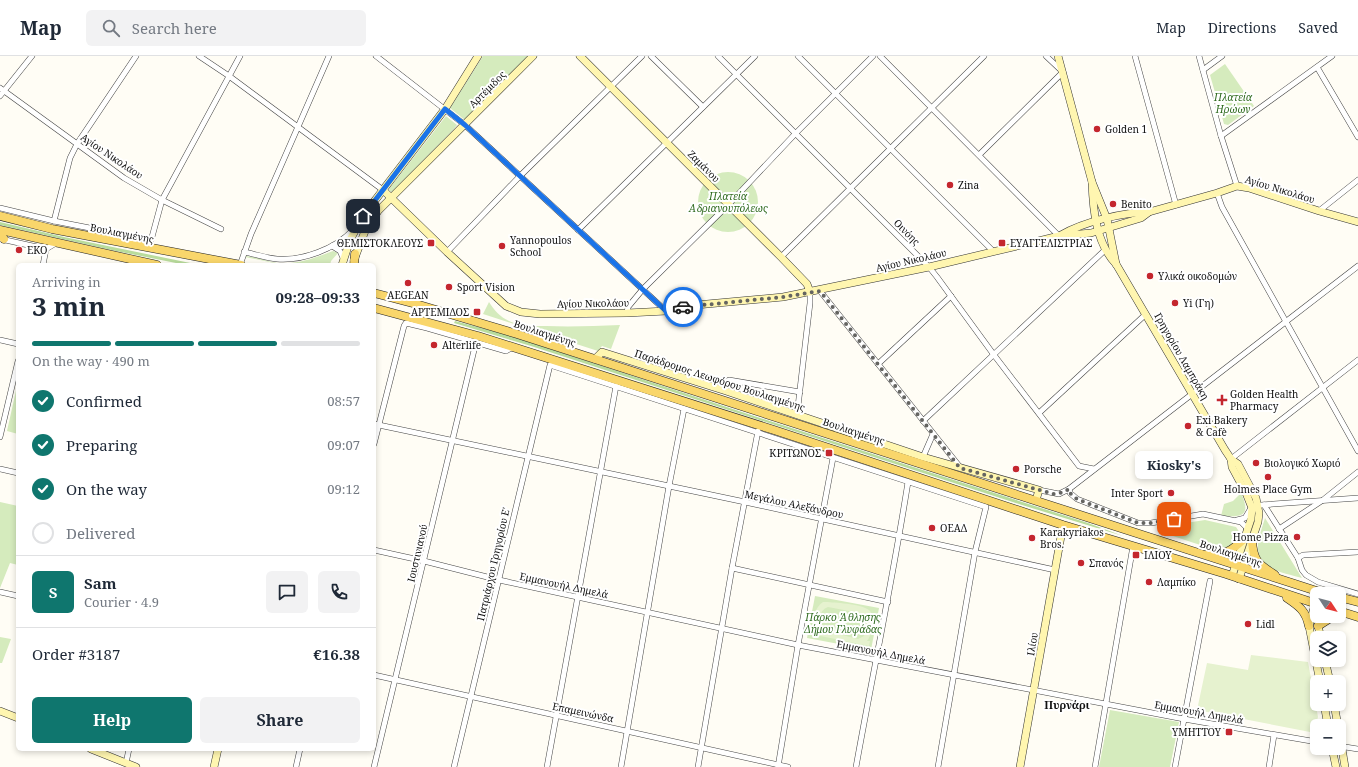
<!DOCTYPE html>
<html lang="en">
<head>
<meta charset="utf-8">
<style>
	:root { --surface:#fff; --page:#f2f2f3; --text:#1f2937; --muted:#747a83; --line:#e0e1e3; --accent:#0f766e }
	body { margin:0; font-family:"Noto Serif",serif; background:var(--page); color:var(--text); height:100vh; display:flex; flex-direction:column; font-size:15px; white-space:nowrap }
	* { box-sizing:border-box; margin:0 }
	p { font-size:13px; color:var(--muted) }
	.icon { flex:none; width:22px; height:22px; fill:none; stroke:currentColor; stroke-width:2; stroke-linecap:round; stroke-linejoin:round }
	.map { position:relative; flex:1; overflow:hidden }
	.drawer { position:absolute; left:16px; top:207px; width:360px; height:488px; display:flex; flex-direction:column; background:var(--surface); border-radius:6px; box-shadow:0 2px 6px #0003 }
	.drawer>* { flex:none }
	.needle { width:26px; rotate:126deg }
	.buttons { position:absolute; left:1310px; top:531px; display:grid; gap:8px }
	.buttons a { display:grid; place-items:center; width:36px; height:36px; border-radius:6px; background:var(--surface); box-shadow:0 2px 6px #0003; font-size:20px }
	.pin { position:absolute; display:grid; place-items:center; width:34px; height:34px; color:#fff; margin:-17px; border-radius:8px; box-shadow:0 2px 6px #0006 }
	.courier { position:absolute; display:grid; place-items:center; width:40px; height:40px; margin:-20px; border:3px solid #1a73e8; border-radius:50%; background:#fff; color:#222; box-shadow:0 1px 5px #0007 }
	.bubble { position:absolute; height:28px; border-radius:6px; background:var(--surface); box-shadow:0 2px 6px #0003; font-size:13px; font-weight:700; line-height:28px; text-align:center }
	.overview em { font-style:normal; font-weight:700 }
	.overview div { display:flex; flex-direction:column-reverse }
	.overview { display:flex; align-items:center; justify-content:space-between; height:68px; padding:0 16px }
	h1 { font-size:26px; font-weight:700; line-height:30px }
	.bar { display:grid; grid-template-columns:repeat(4,1fr); gap:6px 4px; align-content:center; height:48px; padding:0 16px }
	.bar i { height:5px; border-radius:3px; background:var(--line) }
	.bar .on { background:var(--accent) }
	.bar p { grid-column:span 4 }
	.line { display:flex; align-items:center; gap:10px; padding:0 16px; border-top:1px solid var(--line) }
	.line div { flex:1 }
	.round { display:grid; place-items:center; flex:none; width:42px; height:42px; border-radius:6px; background:var(--page) }
	ol { padding:0 16px; list-style:none }
	li { display:flex; align-items:center; gap:12px; height:44px }
	li p { margin-inline-start:auto }
	li .icon { padding:4px; border-radius:50%; background:var(--accent); color:#fff; stroke-width:4 }
	li:last-child { color:var(--muted) }
	li i { width:22px; height:22px; border:2px solid var(--line); border-radius:50% }
	.primary-button { display:flex; gap:8px; margin-top:auto; padding:8px 16px }
	.primary-button a { flex:1; height:46px; border-radius:6px; background:var(--accent); color:#fff; font-size:16px; font-weight:700; line-height:46px; text-align:center }
	.primary-button a+a { background:var(--page); color:var(--text) }
	header { display:flex; align-items:center; gap:24px; box-sizing:border-box; height:56px; padding:0 20px; background:var(--surface); border-bottom:1px solid var(--line) }
	header strong { font-size:19px }
	nav { display:flex; gap:22px; margin-inline-start:auto; font-size:14px }
	.search { width:280px; height:36px; background:var(--page); display:flex; align-items:center; gap:10px; box-sizing:border-box; padding:0 14px; border-radius:6px; color:var(--muted); font-size:15px }
	.map>svg:first-child { display:block }
	.green { fill:#d5ebbd }
	.forest { fill:#b9dc9c }
	.pitch { fill:#e6f2cf; fill-rule:evenodd }
	.lines { fill:none; stroke-linecap:round; stroke-linejoin:round }
	.street-casing { stroke:#444; stroke-width:6 }
	.secondary-casing { stroke:#333; stroke-width:8 }
	.primary-casing { stroke:#222; stroke-width:9 }
	.street { stroke:#fff; stroke-width:5 }
	.secondary { stroke:#fff6b0; stroke-width:7 }
	.primary { stroke:#f9d66b; stroke-width:8 }
	.done { stroke:#646461; stroke-width:4; stroke-dasharray:0 7.2 }
	.route { stroke:#1a73e8; stroke-width:5 }
	.poi-dot { fill:#c4262e; stroke:#fff; stroke-width:1.5 }
	.labels { text-anchor:middle; stroke-width:4; stroke-linejoin:round; paint-order:stroke }
	.street-label { font-size:10px; fill:#111; stroke:#fff }
	.park-label { font-size:10px; font-style:italic; fill:#2f6b1f; stroke:#fff }
	.poi-label { font-size:10px; fill:#111; stroke:#fff; text-anchor:start }
	.neighbourhood-label { font-size:11px; font-weight:bold; fill:#111; stroke:#fff }
</style>
</head>
<body>
<header>
<strong>Map</strong>
<div class="search"><svg class="icon" aria-label="search" viewBox="0 0 24 24"><circle cx="10" cy="10" r="6"/><path d="M15 15l6 6"/></svg>Search here</div>
<nav><a>Map</a><a>Directions</a><a>Saved</a></nav>
</header>
<div class="map">
<svg width="1358" height="711" viewBox="0 0 1358 711">
	<rect width="100%" height="100%" fill="#fffdf5"/>
	<!-- green -->
	<g class="green">
		<polygon points="483,0 530,0 466,65 450,52"/>
		<polygon points="1225,8 1254,50 1228,69 1224,68 1210,19"/>
		<polygon points="446,60 457,69 453,74 392,136 390,135 389,133"/>
		<circle cx="728" cy="146" r="30"/>
		<path d="M333 195 338 197 331 205 330 209H284L245 201 246 200C256 201 266 205 277 207 296 209 315 202 333 195Z"/>
		<path d="M489 246C494 254 500 261 509 265 520 270 534 270 546 270 571 271 595 270 620 269L611 293 602 290 598 295 483 258Z"/>
		<polygon points="17,330 18,330 18,378 7,375"/>
		<path d="M1241 437C1252 461 1241 461 1221 460L1224 448 1233 445Z"/>
		<polygon points="0,446 18,450 18,509 10,507 0,532"/>
		<path d="M1265 462 1302 522C1285 517 1258 514 1258 492 1257 485 1263 469 1265 462Z"/>
		<path d="M1205 464 1236 471 1240 477C1232 501 1212 493 1194 487 1185 484 1176 481 1167 478L1166 470Z"/>
		<polygon points="815,540 879,552 871,594 807,582"/>
		<polygon points="0,581 11,583 2,607 0,607"/>
		<polygon points="1110,654 1179,666 1170,711 1099,711"/>
	</g>
	<!-- forest -->
	<g class="forest">
		<polygon points="0,166 64,181 200,209 176,207 116,195 0,169"/>
		<polygon points="455,265 508,279 751,359 1088,467 1123,480 1022,449 531,290 454,267"/>
	</g>
	<!-- pitch -->
	<g class="pitch">
		<path d="M823 546H828C837 547 864 548 870 555 874 560 873 565 872 570 871 575 871 580 867 585H870L869 590 811 578 812 573 814 574C811 565 815 551 823 546ZM828 551 865 558 867 564 864 580 858 583 822 574C816 568 819 554 828 551Z"/>
		<polygon points="1251,599 1308,606 1318,661 1315,671 1310,676 1197,654 1207,607 1248,614"/>
	</g>
	<g class="lines">
		<!-- street casing -->
		<g class="street-casing">
			<g id="street">
				<polyline points="199,0 229,20 383,134"/>
				<polyline points="376,0 465,69 666,255"/>
				<polyline points="651,0 703,51"/>
				<polyline points="718,0 929,211 937,221 994,299 1079,410 1094,413"/>
				<polyline points="798,0 993,195"/>
				<polyline points="880,0 1059,180"/>
				<polyline points="1135,0 1176,149"/>
				<polyline points="1199,0 1221,80 1237,130"/>
				<polyline points="1317,11 1358,81"/>
				<polyline points="1203,14 1222,0"/>
				<polyline points="0,32 124,122 162,144 221,173"/>
				<polyline points="0,40 32,0"/>
				<polyline points="1221,80 1332,0"/>
				<polyline points="979,99 1063,16 1046,0"/>
				<polyline points="1217,137 1222,151 1358,395"/>
				<polyline points="0,152 54,165 151,184"/>
				<polyline points="1319,155 1358,124"/>
				<polyline points="54,165 70,102 77,88 136,0"/>
				<polyline points="578,174 755,0"/>
				<polyline points="1,183 46,193 56,187"/>
				<polyline points="332,190 340,195 344,204"/>
				<polyline points="149,192 162,144 240,0"/>
				<path d="M244 196C255 198 266 202 277 203 303 205 335 193 353 174"/>
				<polyline points="447,196 520,120 642,0"/>
				<polyline points="781,201 984,0"/>
				<polyline points="43,209 46,193"/>
				<polyline points="240,209 251,178 329,0"/>
				<polyline points="820,235 960,411"/>
				<polyline points="627,257 628,251 643,233 729,148 795,78 873,0"/>
				<polyline points="0,284 18,288"/>
				<polyline points="878,308 951,240"/>
				<polyline points="726,335 725,327 729,324 800,336"/>
				<polyline points="1039,357 1146,258"/>
				<polyline points="797,359 810,247 810,236"/>
				<polyline points="923,365 1105,194"/>
				<polyline points="374,368 745,446 1055,514"/>
				<polyline points="0,381 18,305"/>
				<polyline points="374,388 404,270 406,267 427,272 506,295 513,291"/>
				<polyline points="923,401 933,378"/>
				<polyline points="1231,403 1358,304"/>
				<polyline points="0,413 18,417"/>
				<polyline points="1069,433 1070,437 1077,443 1138,467 1151,467 1203,458 1241,466 1246,471 1247,474"/>
				<polyline points="1039,434 1059,438 1069,433 1358,210"/>
				<polyline points="1261,449 1358,442"/>
				<polyline points="1264,449 1298,502 1302,514 1306,519 1318,526 1358,538"/>
				<polyline points="1237,464 1245,462 1251,452"/>
				<polyline points="1279,473 1323,444 1358,416"/>
				<polyline points="374,494 424,505 499,524 798,589 1184,663 1317,686"/>
				<polyline points="1298,502 1303,499 1358,496"/>
				<polyline points="732,512 888,546"/>
				<polyline points="0,536 18,540"/>
				<polyline points="374,619 788,711"/>
				<polyline points="1339,690 1358,693"/>
				<polyline points="126,707 129,693"/>
				<polyline points="296,711 300,693"/>
				<polyline points="374,711 476,286"/>
				<polyline points="454,711 550,309 986,451 975,496 938,711"/>
				<polyline points="547,711 616,330"/>
				<polyline points="621,711 669,430 684,353"/>
				<polyline points="698,711 732,512 758,375"/>
				<polyline points="778,711 798,589 833,402"/>
				<path d="M856 711C873 616 893 522 908 426"/>
				<polyline points="1095,711 1133,490"/>
				<polyline points="1175,711 1210,525"/>
				<polyline points="1269,711 1274,679"/>
			</g>
		</g>
		<!-- secondary casing -->
		<g class="secondary-casing">
			<g id="secondary">
				<polyline points="580,0 781,201 807,228 810,236"/>
				<polyline points="1058,0 1092,126 1107,163 1116,208"/>
				<path d="M1092 126C1093 154 1096 187 1116 208L1225 394 1231 403 1232 411 1246 437 1252 452 1251 463 1232 520"/>
				<polyline points="383,134 447,196 506,250 521,256 540,258 627,257 666,255 685,250 783,241 929,211 1059,180 1091,177 1141,162 1149,156"/>
				<path d="M1061 179C1083 166 1124 156 1149 156L1217 137 1237 130 1249 132 1319 155 1358 166"/>
				<polyline points="354,204 365,175 378,155 533,0"/>
				<polyline points="342,209 350,184 363,160 445,53 478,0"/>
				<polyline points="595,303 602,296 726,335 923,401 1039,434 1036,444"/>
				<polyline points="1231,403 1238,408 1256,442 1259,457 1258,466 1239,523"/>
				<polyline points="1317,541 1309,570 1320,626"/>
				<polyline points="1321,582 1318,570 1321,560"/>
				<polyline points="1325,604 1330,626"/>
				<polyline points="1324,648 1328,670"/>
				<polyline points="1334,648 1338,670"/>
				<polyline points="0,655 18,662"/>
				<polyline points="1339,675 1345,711"/>
				<polyline points="1332,692 1336,711"/>
				<polyline points="91,693 136,711"/>
				<polyline points="214,711 218,693"/>
				<polyline points="1020,711 1063,469"/>
			</g>
		</g>
		<!-- primary casing -->
		<g class="primary-casing">
			<g id="primary">
				<polyline points="0,160 52,173 241,209"/>
				<polyline points="0,174 157,209"/>
				<polyline points="0,178 4,183"/>
				<polyline points="354,209 355,198"/>
				<polyline points="374,237 416,248 517,278 1326,538"/>
				<polyline points="374,252 478,280 774,374 1063,469 1226,518 1317,548"/>
				<path d="M1252 484C1253 505 1258 508 1275 519"/>
				<path d="M1209 497C1228 499 1232 494 1245 482"/>
				<polyline points="1339,541 1358,546"/>
				<path d="M1287 542C1299 550 1306 555 1309 570"/>
				<polyline points="1339,555 1358,561"/>
				<polyline points="1318,570 1329,563 1337,560"/>
			</g>
		</g>
		<!-- street -->
		<use href="#street" class="street"/>
		<!-- secondary -->
		<use href="#secondary" class="secondary"/>
		<!-- primary -->
		<use href="#primary" class="primary"/>
	</g>
	<g class="lines">
		<!-- done -->
		<polyline class="done" points="683,251 783,241 820,235 960,412 1054,438 1064,436 1069,433 1070,437 1077,443 1138,467 1150,467 1174,463"/>
		<!-- route -->
		<polyline class="route" points="363,160 445,53 465,69 666,255 683,251"/>
	</g>
	<!-- markers -->
	<g class="poi-dot">
		<circle cx="1097" cy="73" r="4"/>
		<circle cx="950" cy="129" r="4"/>
		<circle cx="1113" cy="148" r="4"/>
		<rect x="427" y="183" width="8" height="8" rx="2"/>
		<rect x="998" y="183" width="8" height="8" rx="2"/>
		<circle cx="502" cy="190" r="4"/>
		<circle cx="19" cy="194" r="4"/>
		<circle cx="1150" cy="220" r="4"/>
		<circle cx="408" cy="227" r="4"/>
		<circle cx="449" cy="231" r="4"/>
		<circle cx="1175" cy="247" r="4"/>
		<rect x="473" y="252" width="8" height="8" rx="2"/>
		<circle cx="434" cy="289" r="4"/>
		<path d="M1220 338h4v4h4v4h-4v4h-4v-4h-4v-4h4z"/>
		<circle cx="1188" cy="370" r="4"/>
		<rect x="825" y="393" width="8" height="8" rx="2"/>
		<circle cx="1256" cy="407" r="4"/>
		<circle cx="1016" cy="413" r="4"/>
		<circle cx="1268" cy="421" r="4"/>
		<circle cx="1171" cy="437" r="4"/>
		<circle cx="932" cy="472" r="4"/>
		<circle cx="1297" cy="481" r="4"/>
		<circle cx="1032" cy="482" r="4"/>
		<rect x="1132" y="495" width="8" height="8" rx="2"/>
		<circle cx="1081" cy="507" r="4"/>
		<circle cx="1149" cy="526" r="4"/>
		<circle cx="1248" cy="568" r="4"/>
		<rect x="1225" y="672" width="8" height="8" rx="2"/>
	</g>
	<g class="labels">
		<!-- street labels -->
		<g class="street-label">
			<text transform="translate(487 33) rotate(-45)" y="4">Αρτέμιδος</text>
			<text transform="translate(112 100) rotate(34)" y="4">Αγίου Νικολάου</text>
			<text transform="translate(704 110) rotate(45)" y="4">Ζαμάνου</text>
			<text transform="translate(1280 133) rotate(17)" y="4">Αγίου Νικολάου</text>
			<text transform="translate(907 176) rotate(45)" y="4">Οινόης</text>
			<text transform="translate(122 177) rotate(11)" y="4">Βουλιαγμένης</text>
			<text transform="translate(911 204) rotate(-13)" y="4">Αγίου Νικολάου</text>
			<text transform="translate(593 247) rotate(-1)" y="4">Αγίου Νικολάου</text>
			<text transform="translate(545 277) rotate(18)" y="4">Βουλιαγμένης</text>
			<text transform="translate(1182 300) rotate(60)" y="4">Γρηγορίου Λαμπράκη</text>
			<text transform="translate(720 324) rotate(18)" y="4">Παράδρομος Λεωφόρου Βουλιαγμένης</text>
			<text transform="translate(854 375) rotate(18)" y="4">Βουλιαγμένης</text>
			<text transform="translate(794 448) rotate(12)" y="4">Μεγάλου Αλεξάνδρου</text>
			<text transform="translate(417 497) rotate(-77)" y="4">Ιουστινιανού</text>
			<text transform="translate(1231 497) rotate(18)" y="4">Βουλιαγμένης</text>
			<text transform="translate(493 508) rotate(-77)" y="4">Πατριάρχου Γρηγορίου E'</text>
			<text transform="translate(564 529) rotate(12)" y="4">Εμμανουήλ Δημελά</text>
			<text transform="translate(1032 588) rotate(-80)" y="4">Ιλίου</text>
			<text transform="translate(881 596) rotate(11)" y="4">Εμμανουήλ Δημελά</text>
			<text transform="translate(583 656) rotate(12)" y="4">Επαμεινώνδα</text>
			<text transform="translate(1199 656) rotate(10)" y="4">Εμμανουήλ Δημελά</text>
		</g>
		<!-- park labels -->
		<g class="park-label">
			<text x="1233" y="45">Πλατεία<tspan x="1233" dy="12">Ηρώων</tspan></text>
			<text x="728" y="144">Πλατεία<tspan x="728" dy="12">Αδριανουπόλεως</tspan></text>
			<text x="843" y="565">Πάρκο Άθλησης<tspan x="843" dy="12">Δήμου Γλυφάδας</tspan></text>
		</g>
		<!-- poi labels -->
		<g class="poi-label">
			<text x="1105" y="77">Golden 1</text>
			<text x="958" y="133">Zina</text>
			<text x="1121" y="152">Benito</text>
			<text x="510" y="188">Yannopoulos<tspan x="510" dy="12">School</tspan></text>
			<text x="423" y="191" text-anchor="end">ΘΕΜΙΣΤΟΚΛΕΟΥΣ</text>
			<text x="1010" y="191">ΕΥΑΓΓΕΛΙΣΤΡΙΑΣ</text>
			<text x="27" y="198">EKO</text>
			<text x="1158" y="224">Υλικά οικοδομών</text>
			<text x="457" y="235">Sport Vision</text>
			<text x="408" y="243" text-anchor="middle">AEGEAN</text>
			<text x="1183" y="251">Yi (Γη)</text>
			<text x="469" y="260" text-anchor="end">ΑΡΤΕΜΙΔΟΣ</text>
			<text x="442" y="293">Alterlife</text>
			<text x="1230" y="342">Golden Health<tspan x="1230" dy="12">Pharmacy</tspan></text>
			<text x="1196" y="368">Exi Bakery<tspan x="1196" dy="12">&amp; Cafè</tspan></text>
			<text x="821" y="401" text-anchor="end">ΚΡΙΤΩΝΟΣ</text>
			<text x="1264" y="411">Βιολογικό Χωριό</text>
			<text x="1024" y="417">Porsche</text>
			<text x="1268" y="437" text-anchor="middle">Holmes Place Gym</text>
			<text x="1163" y="441" text-anchor="end">Inter Sport</text>
			<text x="940" y="476">ΟΕΑΔ</text>
			<text x="1040" y="480">Karakyriakos<tspan x="1040" dy="12">Bros.</tspan></text>
			<text x="1289" y="485" text-anchor="end">Home Pizza</text>
			<text x="1144" y="503">ΙΛΙΟΥ</text>
			<text x="1089" y="511">Σπανός</text>
			<text x="1157" y="530">Λαμπίκο</text>
			<text x="1256" y="572">Lidl</text>
			<text x="1221" y="680" text-anchor="end">ΥΜΗΤΤΟΥ</text>
		</g>
		<!-- neighbourhood labels -->
		<g class="neighbourhood-label">
			<text x="1067" y="653">Πυρνάρι</text>
		</g>
	</g>
</svg>
<div class="buttons">
<a><svg class="needle" viewBox="-14 -14 28 28"><path d="M0-13l5 13h-10z" fill="#e53935"/><path d="M0 13l5-13h-10z" fill="#747a83"/></svg></a>
<a><svg class="icon" aria-label="layers" viewBox="0 0 24 24"><path d="M12 4l9 5-9 5-9-5zM3 14l9 5 9-5"/></svg></a>
<a>+</a>
<a>−</a>
</div>
<div class="pin" style="left:1174px;top:463px;background:#ea580c"><svg class="icon" aria-label="bag" viewBox="0 0 24 24"><path d="M5 8h14l-1 12H6zM9 8a3 3 0 0 1 6 0"/></svg></div>
<div class="pin" style="left:363px;top:160px;background:#1f2937"><svg class="icon" aria-label="home" viewBox="0 0 24 24"><path d="M3 11l9-7 9 7M6 9v11h12V9"/></svg></div>
<div class="courier" style="left:683px;top:251px"><svg class="icon" aria-label="car" viewBox="0 0 24 24"><path d="M5 17H2v-5l4-1 3-4h7l3 4 3 1v5h-3M9 17h6M6 11h13"/><circle cx="7" cy="17" r="2"/><circle cx="17" cy="17" r="2"/></svg></div>
<div class="bubble" style="left:1135px;top:395px;width:78px">Kiosky's</div>
<section class="drawer">
<div class="overview"><div><h1>3 min</h1><p>Arriving in</p></div><em>09:28–09:33</em></div>
<div class="bar"><i class="on"></i><i class="on"></i><i class="on"></i><i></i><p>On the way · 490 m</p></div>
<ol>
<li><svg class="icon" aria-label="check" viewBox="0 0 24 24"><path d="M5 12l5 5 9-10"/></svg>Confirmed<p>08:57</p></li>
<li><svg class="icon" aria-label="check" viewBox="0 0 24 24"><path d="M5 12l5 5 9-10"/></svg>Preparing<p>09:07</p></li>
<li><svg class="icon" aria-label="check" viewBox="0 0 24 24"><path d="M5 12l5 5 9-10"/></svg>On the way<p>09:12</p></li>
<li><i></i>Delivered</li>
</ol>
<div class="line" style="height:72px"><b class="round" style="background:var(--accent);color:#fff">S</b><div><b>Sam</b><p>Courier · 4.9</p></div><a class="round"><svg class="icon" aria-label="chat" viewBox="0 0 24 24"><path d="M4 5h16v11H9l-5 4z"/></svg></a><a class="round"><svg class="icon" aria-label="phone" viewBox="0 0 24 24"><path d="M5 4h4l2 5-3 2q2 4 5 5l2-3 5 2v4C11 20 4 13 5 4z"/></svg></a></div>
<div class="line" style="height:52px"><div>Order #3187</div><b>€16.38</b></div>
<div class="primary-button"><a>Help</a><a>Share</a></div>
</section>
</div>
</body>
</html>
